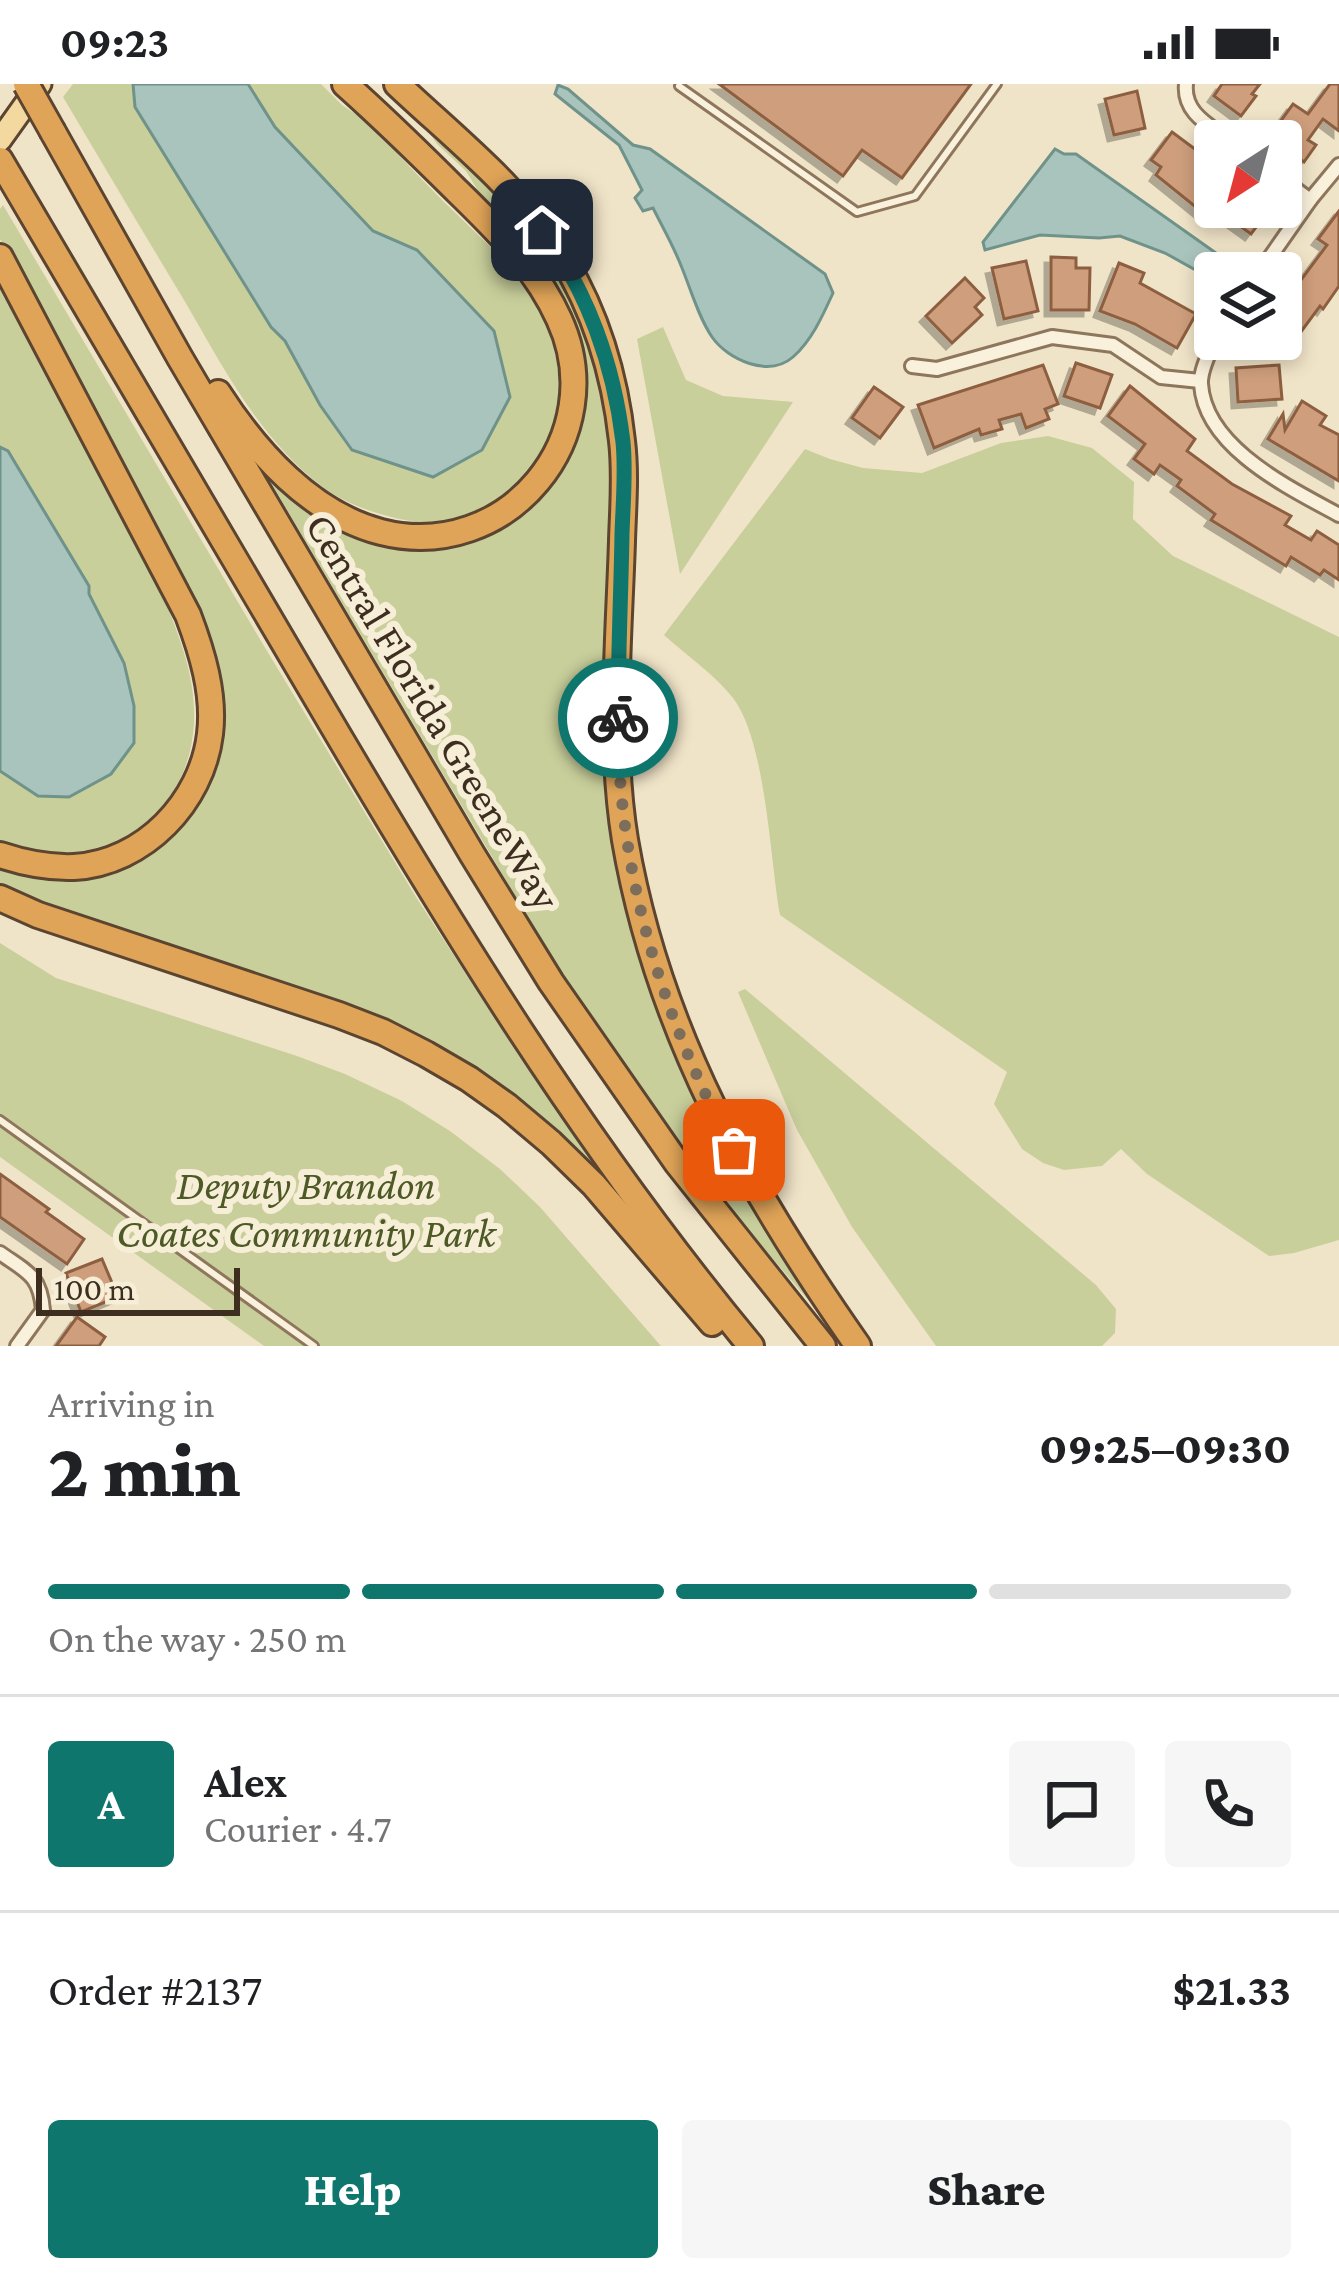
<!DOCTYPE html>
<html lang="en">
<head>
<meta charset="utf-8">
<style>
	:root { --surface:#fff; --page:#f6f6f6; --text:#202124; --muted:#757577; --line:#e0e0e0; --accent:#0f766e }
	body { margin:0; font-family:"Crimson Pro",serif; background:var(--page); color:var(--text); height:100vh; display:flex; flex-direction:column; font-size:45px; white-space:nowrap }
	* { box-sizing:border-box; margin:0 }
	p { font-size:39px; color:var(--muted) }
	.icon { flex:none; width:66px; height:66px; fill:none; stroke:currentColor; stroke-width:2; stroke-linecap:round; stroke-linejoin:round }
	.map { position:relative; height:1262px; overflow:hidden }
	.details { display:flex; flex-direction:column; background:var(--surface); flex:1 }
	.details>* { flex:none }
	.needle { width:78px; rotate:216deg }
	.buttons { position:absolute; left:1194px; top:36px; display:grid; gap:24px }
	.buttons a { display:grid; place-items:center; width:108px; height:108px; border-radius:12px; background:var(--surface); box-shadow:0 6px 18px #0003; font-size:60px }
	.scale { position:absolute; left:36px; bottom:30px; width:204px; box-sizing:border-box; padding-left:12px; border:6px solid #3d2e20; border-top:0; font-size:33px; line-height:42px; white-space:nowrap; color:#3d2e20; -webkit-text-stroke:9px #f7eed8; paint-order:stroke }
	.pin { position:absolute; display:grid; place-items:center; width:102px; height:102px; color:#fff; margin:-51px; border-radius:24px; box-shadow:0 6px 18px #0006 }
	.courier { position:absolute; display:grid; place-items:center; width:120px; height:120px; margin:-60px; border:9px solid #0f766e; border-radius:50%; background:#fff; color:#222; box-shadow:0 3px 15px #0007 }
	.head em { font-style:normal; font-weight:800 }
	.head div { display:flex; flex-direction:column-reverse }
	.head { display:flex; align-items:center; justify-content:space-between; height:204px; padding:0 48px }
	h1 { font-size:78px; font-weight:800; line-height:90px }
	.bar { display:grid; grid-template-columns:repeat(4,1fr); gap:18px 12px; align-content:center; height:144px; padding:0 48px }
	.bar i { height:15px; border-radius:9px; background:var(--line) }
	.bar .active { background:var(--accent) }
	.bar p { grid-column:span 4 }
	.line { display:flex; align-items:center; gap:30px; padding:0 48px; border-top:3px solid var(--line) }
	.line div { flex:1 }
	.round { display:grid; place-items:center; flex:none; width:126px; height:126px; border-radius:12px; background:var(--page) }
	.primary-button { display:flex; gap:24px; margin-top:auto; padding:24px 48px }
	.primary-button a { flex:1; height:138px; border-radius:12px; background:var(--accent); color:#fff; font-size:48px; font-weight:800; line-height:138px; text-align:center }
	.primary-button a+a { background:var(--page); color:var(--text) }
	.status { display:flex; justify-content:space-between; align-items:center; height:84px; padding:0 60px; background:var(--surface); direction:ltr }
	.status svg { height:33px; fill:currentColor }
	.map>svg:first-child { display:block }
	.green { fill:#c9cf9b }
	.water { fill:#a9c4bc; stroke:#6f938a; stroke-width:3 }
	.building { fill:#cf9f7d; stroke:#8d5f41; stroke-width:3; filter:url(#shadow) }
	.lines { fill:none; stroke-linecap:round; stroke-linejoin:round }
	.service-casing { stroke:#8d765c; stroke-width:12 }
	.minor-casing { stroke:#8d765c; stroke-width:18 }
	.primary-casing { stroke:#5b4430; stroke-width:27 }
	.motorway-casing { stroke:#5b4430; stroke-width:30 }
	.service { stroke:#faf1dc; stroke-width:6 }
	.minor { stroke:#faf1dc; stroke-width:12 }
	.primary { stroke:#f3d9a0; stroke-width:21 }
	.motorway { stroke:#e0a458; stroke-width:24 }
	.motorway-bridge-casing { stroke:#5b4430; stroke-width:30; stroke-linecap:butt }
	.motorway-bridge { stroke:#e0a458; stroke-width:24 }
	.done { stroke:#7c6e5b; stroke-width:12; stroke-dasharray:0 21.6 }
	.route { stroke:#0f766e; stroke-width:15 }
	.labels { text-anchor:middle; stroke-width:12; stroke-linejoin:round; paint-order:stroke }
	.street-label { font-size:42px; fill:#3d2e20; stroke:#f7eed8 }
	.park-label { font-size:42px; font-style:italic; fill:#4d5a26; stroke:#f7eed8 }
</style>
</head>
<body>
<div class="status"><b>09:23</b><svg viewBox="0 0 49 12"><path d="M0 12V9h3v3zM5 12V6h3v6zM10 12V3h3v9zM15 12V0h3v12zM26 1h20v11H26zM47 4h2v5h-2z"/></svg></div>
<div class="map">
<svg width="1339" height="1262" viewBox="0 0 1339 1262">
	<defs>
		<filter id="shadow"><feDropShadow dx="-6" dy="6" stdDeviation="0" flood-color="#0004"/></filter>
	</defs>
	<rect width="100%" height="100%" fill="#f0e4c8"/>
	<!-- green -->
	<g class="green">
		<path d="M73 0H133L135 24 271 243 285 257 320 321 352 365 418 166 373 147 275 43 248 0H321L342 21 369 39C394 66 418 92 444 118 482 155 527 193 547 243 580 324 540 415 453 437 417 445 354 426 324 404 260 356 223 283 184 216 143 148 103 81 63 13Z"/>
		<path d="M424 41 497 107 543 162 584 233 614 348 610 622 638 848 820 1217 815 1224 725 1119 689 1071 550 871 268 394 272 392C297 410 327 437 354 450 422 484 509 456 552 397 565 379 572 359 579 338L538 178 480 110 466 87 437 60Z"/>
		<polygon points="3,121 261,557 416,813 519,972 630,1129 465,987 0,808 0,783 31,792 50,795 74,795 105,789 215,680 194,521 143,419 0,155 0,125"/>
		<path d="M0 193 167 522C182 559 196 597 194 639 189 740 92 795 0 756V687L38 712 89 510V502L8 367 0 363Z"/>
		<polygon points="663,243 686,296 723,312 793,318 680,490 637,255"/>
		<path d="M1048 352 1092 364 1134 398 1133 435 1173 472 1339 553V1156L1294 1169 1269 1172 1147 1090 1121 1065 1102 1082 1064 1086 1043 1079 1022 1065 994 1020 1007 988 780 831C770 776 766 657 733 614 714 590 686 571 664 551L805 365 830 375 863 384 922 389 1001 359Z"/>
		<polygon points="0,859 56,894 297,972 345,990 402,1017 450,1047 500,1085 540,1123 661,1262 264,1262 0,1073"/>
		<polygon points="745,905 1096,1201 1116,1225 1115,1249 1102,1262 936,1262 852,1143 797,1046 738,908"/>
	</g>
	<!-- water -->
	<g class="water">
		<polygon points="133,0 248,0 275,43 373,147 417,166 494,247 510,313 482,366 433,393 352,366 320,321 285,257 271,243 135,23"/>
		<path d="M558 1 568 5 633 61 650 65 825 190 833 209C823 231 812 256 793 273 769 294 728 276 712 253 698 232 691 206 682 184 674 163 663 144 653 124L643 127 635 114 642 106 619 61 555 10Z"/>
		<polygon points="1055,65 1064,70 1076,70 1223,174 1215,192 1210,194 1165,169 1120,152 1099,154 1040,151 985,166 983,158"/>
		<polygon points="0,363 8,367 89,502 89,510 124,579 134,622 134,659 111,690 69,713 38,712 0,687"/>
	</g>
	<!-- building -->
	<g class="building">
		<polygon points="719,0 971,0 902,94 862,66 843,92"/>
		<polygon points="1222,0 1260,0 1252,10 1256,12 1241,32 1214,12"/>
		<polygon points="1330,0 1339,0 1339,47 1323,35 1308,56 1316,61 1304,78 1281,62 1281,57 1269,53 1293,20 1308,30"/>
		<polygon points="1137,7 1145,44 1114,51 1105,15"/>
		<polygon points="1172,48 1215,80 1215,123 1271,123 1251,150 1208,119 1202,128 1156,91 1161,83 1151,76"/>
		<polygon points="1339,127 1339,202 1323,225 1320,222 1289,264 1281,259 1281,207 1293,190 1301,196 1327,161 1318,155"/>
		<polygon points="1051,173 1076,174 1076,184 1090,184 1089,226 1051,226"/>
		<polygon points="1026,177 1038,227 1004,235 992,184"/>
		<polygon points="1119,179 1144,189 1140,199 1196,230 1177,264 1135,240 1100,227"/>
		<polygon points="965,194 984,214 975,223 982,231 952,259 926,232"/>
		<polygon points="1076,279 1112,291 1100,324 1064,312"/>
		<polygon points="1043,281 1058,320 1045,325 1049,335 1026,344 1021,330 999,336 1002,345 981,351 979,345 934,364 918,321"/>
		<polygon points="1279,281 1282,315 1238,318 1236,284"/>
		<polygon points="1130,302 1195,355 1187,367 1232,400 1291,432 1285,441 1311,456 1317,447 1339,461 1339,496 1324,486 1320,491 1291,473 1286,482 1211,436 1215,430 1177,402 1181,396 1160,381 1154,390 1134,375 1145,360 1108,332"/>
		<polygon points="874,303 903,323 880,354 852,334"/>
		<polygon points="1302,317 1326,332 1320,341 1339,351 1339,397 1268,355 1283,330 1285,346"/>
		<polygon points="0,1090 49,1125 46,1128 84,1155 67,1180 0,1133"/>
		<polygon points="102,1175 118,1213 81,1228 66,1189"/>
		<polygon points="77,1233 105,1253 99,1262 56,1262"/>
	</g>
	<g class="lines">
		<!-- service casing -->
		<g class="service-casing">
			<g id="service">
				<polyline points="679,2 857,128 915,112 997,0"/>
				<polyline points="0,1036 314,1262"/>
			</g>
		</g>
		<!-- minor casing -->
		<g class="minor-casing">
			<g id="minor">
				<path d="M1186 0C1183 29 1209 41 1230 57"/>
				<polyline points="1281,94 1310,116"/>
				<polyline points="1259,189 1310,116 1339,81"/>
				<path d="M1215 255C1210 268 1200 286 1201 300 1205 364 1290 404 1339 431"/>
				<polyline points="912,282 937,285 1052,253 1113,261 1161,293 1200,297"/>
				<path d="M0 1169C27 1188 40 1191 43 1226L17 1262"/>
			</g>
		</g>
		<!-- primary casing -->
		<g class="primary-casing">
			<polyline id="primary" points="0,56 40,0"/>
		</g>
		<!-- motorway casing -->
		<g class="motorway-casing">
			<g id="motorway">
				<path d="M397 0C453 53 518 103 560 170 595 226 615 292 622 357 626 390 623 424 622 457 619 555 609 658 625 756 658 948 748 1105 858 1262"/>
				<polyline points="53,48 180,274 472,770 551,898 677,1079 823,1262"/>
				<path d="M0 76C106 256 211 436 317 615 449 840 584 1061 751 1262"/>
				<path d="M0 173 188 531C202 568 215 610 210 650 202 718 144 779 74 783 48 784 24 779 0 771"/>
				<path d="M218 309C256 368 311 430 381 448 507 480 613 352 559 235 536 184 497 146 457 107 421 71 384 35 345 0"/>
				<polyline points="0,814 38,831 339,931 383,948 426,970 469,995 507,1022 551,1059 594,1101 712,1239"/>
			</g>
		</g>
		<!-- service -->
		<use href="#service" class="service"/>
		<!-- minor -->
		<use href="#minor" class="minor"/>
		<!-- primary -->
		<use href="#primary" class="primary"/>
		<!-- motorway -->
		<use href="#motorway" class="motorway"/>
		<!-- motorway-bridge casing -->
		<g class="motorway-bridge-casing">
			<polyline id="motorway-bridge" points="26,0 53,48"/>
		</g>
		<!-- motorway-bridge -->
		<use href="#motorway-bridge" class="motorway-bridge"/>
	</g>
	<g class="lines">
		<!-- done -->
		<path class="done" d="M618 634C617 784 662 935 734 1066"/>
		<!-- route -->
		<path class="route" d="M542 146C588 207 614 282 623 358 626 388 623 419 622 450 621 511 618 572 618 634"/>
	</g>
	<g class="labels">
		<!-- street labels -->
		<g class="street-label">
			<text transform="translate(434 627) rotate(59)" y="15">Central Florida GreeneWay</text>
		</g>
		<!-- park labels -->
		<g class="park-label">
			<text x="306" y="1115">Deputy Brandon<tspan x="306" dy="48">Coates Community Park</tspan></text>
		</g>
	</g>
</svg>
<div class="buttons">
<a><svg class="needle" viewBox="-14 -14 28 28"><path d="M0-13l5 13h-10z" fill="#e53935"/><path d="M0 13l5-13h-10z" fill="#757577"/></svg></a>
<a><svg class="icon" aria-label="layers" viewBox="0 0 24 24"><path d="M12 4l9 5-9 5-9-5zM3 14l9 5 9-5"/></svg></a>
</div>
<div class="scale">100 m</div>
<div class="pin" style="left:734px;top:1066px;background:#ea580c"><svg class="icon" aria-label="bag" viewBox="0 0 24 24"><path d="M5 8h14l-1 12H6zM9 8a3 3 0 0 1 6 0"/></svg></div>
<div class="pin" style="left:542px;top:146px;background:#1f2937"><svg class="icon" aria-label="home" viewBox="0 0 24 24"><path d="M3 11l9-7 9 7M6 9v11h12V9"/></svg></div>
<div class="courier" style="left:618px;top:634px"><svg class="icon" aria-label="bike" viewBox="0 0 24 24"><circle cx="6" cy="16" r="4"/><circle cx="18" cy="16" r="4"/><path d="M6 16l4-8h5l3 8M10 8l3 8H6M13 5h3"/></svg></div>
</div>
<section class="details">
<div class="head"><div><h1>2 min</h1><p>Arriving in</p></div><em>09:25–09:30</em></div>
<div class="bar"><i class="active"></i><i class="active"></i><i class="active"></i><i></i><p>On the way · 250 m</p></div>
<div class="line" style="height:216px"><b class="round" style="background:var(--accent);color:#fff">A</b><div><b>Alex</b><p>Courier · 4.7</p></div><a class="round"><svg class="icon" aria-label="chat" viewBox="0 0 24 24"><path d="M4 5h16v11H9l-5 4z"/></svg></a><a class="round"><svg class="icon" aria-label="phone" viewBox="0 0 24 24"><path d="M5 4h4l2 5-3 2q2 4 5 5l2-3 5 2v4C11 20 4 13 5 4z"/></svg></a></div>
<div class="line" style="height:156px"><div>Order #2137</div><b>$21.33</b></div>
<div class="primary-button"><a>Help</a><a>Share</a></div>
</section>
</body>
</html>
